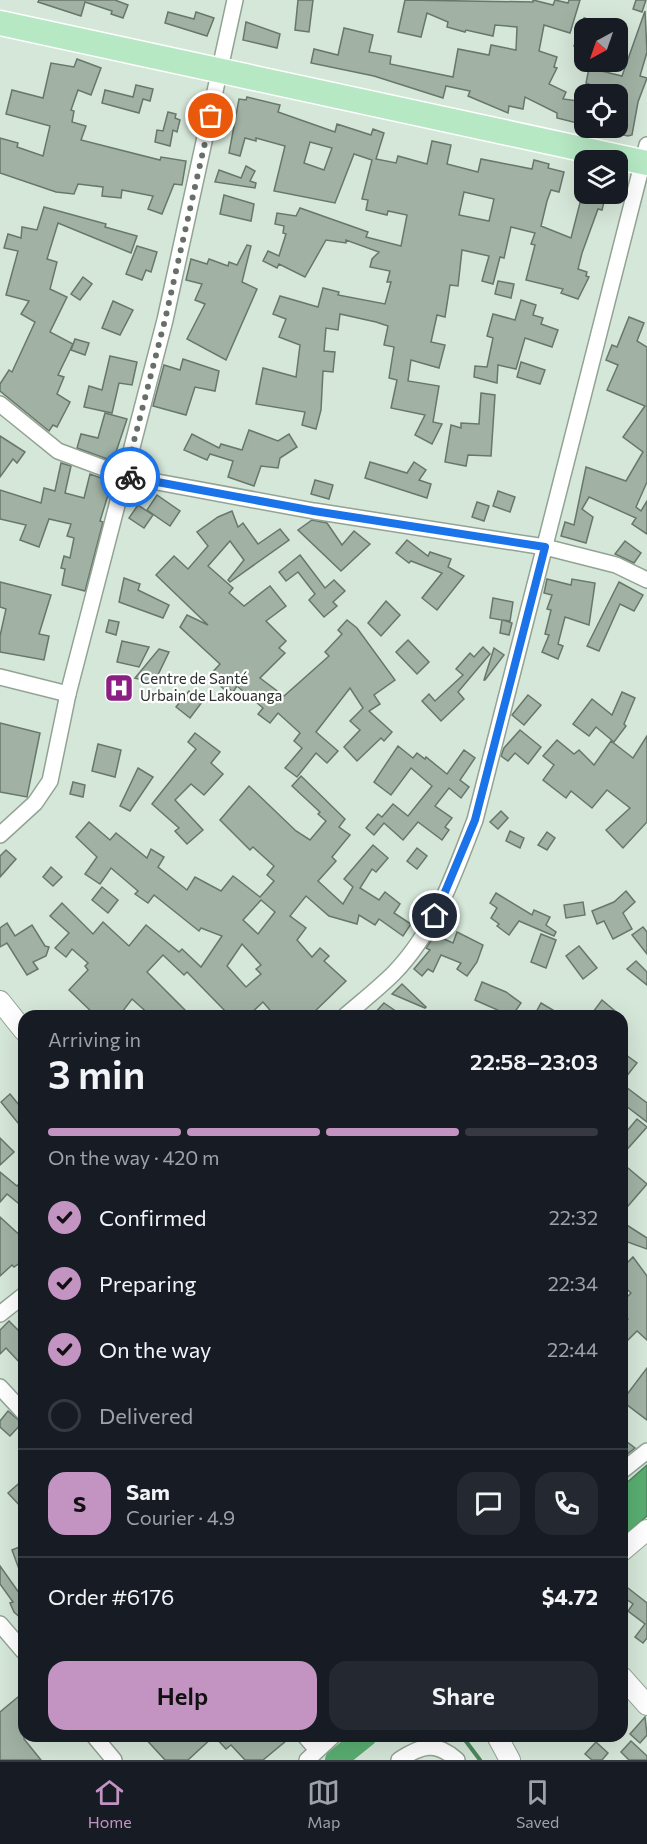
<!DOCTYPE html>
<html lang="en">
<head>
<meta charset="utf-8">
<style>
	:root { --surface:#171b24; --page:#242831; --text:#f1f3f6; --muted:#9ea1a6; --line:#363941; --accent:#c394c2 }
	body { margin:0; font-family:Commissioner,sans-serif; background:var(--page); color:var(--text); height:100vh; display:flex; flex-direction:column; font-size:22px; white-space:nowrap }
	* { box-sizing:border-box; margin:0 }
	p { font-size:20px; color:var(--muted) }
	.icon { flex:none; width:33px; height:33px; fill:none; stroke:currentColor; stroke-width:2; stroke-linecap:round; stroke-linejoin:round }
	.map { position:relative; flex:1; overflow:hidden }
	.side { position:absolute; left:18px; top:1010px; width:610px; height:732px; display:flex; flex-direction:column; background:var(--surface); border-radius:18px; box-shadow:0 6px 24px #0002 }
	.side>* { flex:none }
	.needle { width:39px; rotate:220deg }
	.controls { position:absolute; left:574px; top:18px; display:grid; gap:12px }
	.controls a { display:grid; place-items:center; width:54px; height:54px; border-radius:12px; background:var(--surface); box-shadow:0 6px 24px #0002; font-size:30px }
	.pin { position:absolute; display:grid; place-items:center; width:51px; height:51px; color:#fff; margin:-26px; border:3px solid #fff; border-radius:50%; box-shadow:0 2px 6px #0007 }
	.courier { position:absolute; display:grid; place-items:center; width:60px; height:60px; margin:-30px; border:4px solid #1a73e8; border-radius:50%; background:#fff; color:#222; box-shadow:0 2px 8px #0007 }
	.summary em { font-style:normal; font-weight:600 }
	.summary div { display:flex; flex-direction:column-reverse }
	.summary { display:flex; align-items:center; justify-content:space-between; height:102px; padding:0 30px }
	h1 { font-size:39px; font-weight:600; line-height:45px }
	.bar { display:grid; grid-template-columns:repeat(4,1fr); gap:9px 6px; align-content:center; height:72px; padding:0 30px }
	.bar i { height:8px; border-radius:4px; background:var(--line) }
	.bar .current { background:var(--accent) }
	.bar p { grid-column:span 4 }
	.line { display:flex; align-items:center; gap:15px; padding:0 30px; border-top:2px solid var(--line) }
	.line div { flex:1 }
	.round { display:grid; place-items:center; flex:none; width:63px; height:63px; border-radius:18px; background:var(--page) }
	ol { padding:0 30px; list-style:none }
	li { display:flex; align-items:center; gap:18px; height:66px }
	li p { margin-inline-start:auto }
	li .icon { padding:6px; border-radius:50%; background:var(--accent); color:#111; stroke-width:4 }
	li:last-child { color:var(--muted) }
	li i { width:33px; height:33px; border:3px solid var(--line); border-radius:50% }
	.cta { display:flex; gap:12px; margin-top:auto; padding:12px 30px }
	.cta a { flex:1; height:69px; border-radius:18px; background:var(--accent); color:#111; font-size:24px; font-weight:600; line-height:69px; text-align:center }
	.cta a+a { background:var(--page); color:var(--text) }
	.dock { display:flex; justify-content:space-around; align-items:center; height:84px; border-top:2px solid var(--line); background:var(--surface); font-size:16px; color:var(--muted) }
	.dock a { display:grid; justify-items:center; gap:3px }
	.dock .current { color:var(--accent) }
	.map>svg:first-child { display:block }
	.water { fill:#59ad71; stroke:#4b885c; stroke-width:1.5 }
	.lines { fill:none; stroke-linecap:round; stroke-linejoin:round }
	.stream { stroke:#4b885c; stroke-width:4 }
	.river { stroke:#59ad71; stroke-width:22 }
	.building { fill:#a1b2a4; stroke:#67786b; stroke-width:1.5; fill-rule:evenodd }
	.minor-casing { stroke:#92a395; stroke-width:18 }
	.tertiary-casing { stroke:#92a395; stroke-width:22 }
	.primary-casing { stroke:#fff; stroke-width:27 }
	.minor { stroke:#fff; stroke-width:15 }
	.tertiary { stroke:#fff; stroke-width:20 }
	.primary { stroke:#b6e8c3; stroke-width:24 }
	.done { stroke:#667068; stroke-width:6; stroke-dasharray:0 10.8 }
	.route { stroke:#1a73e8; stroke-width:8 }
	.labels { text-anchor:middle; stroke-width:4.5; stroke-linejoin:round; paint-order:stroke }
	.poi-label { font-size:15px; fill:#2a302b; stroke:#fff; text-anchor:start }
</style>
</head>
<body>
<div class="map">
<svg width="647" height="1760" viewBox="0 0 647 1760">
	<rect width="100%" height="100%" fill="#d5e7d9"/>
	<!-- water -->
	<polygon class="water" points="647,1465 647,1516 623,1537 623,1486"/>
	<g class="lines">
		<!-- stream -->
		<polyline class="stream" points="462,1736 480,1760"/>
		<!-- river -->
		<polyline class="river" points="336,1760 366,1736"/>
	</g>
	<!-- building -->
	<g class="building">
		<polygon points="39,0 115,0 128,5 123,18 111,14 112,11 85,2 81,16 38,2"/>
		<polygon points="298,0 313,0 309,32 295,30"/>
		<polygon points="405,0 533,2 533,0 553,5 555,0 568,3 569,0 580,0 570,33 544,25 539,51 557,57 554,67 557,68 549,84 566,92 563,99 585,102 585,125 557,118 557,113 525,97 523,109 509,106 508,113 468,96 470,91 446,86 443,98 374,76 311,63 314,49 338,55 344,28 373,35 369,52 391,56 390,64 453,77 458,49 489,55 491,45 516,50 517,27 495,25 493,36 466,30 465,32 447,27 448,22 427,13 421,37 398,32"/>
		<polygon points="636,0 646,0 642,12 633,9"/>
		<polygon points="645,11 647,52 640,76 647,78 638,102 632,135 628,136 618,134 618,94 589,94 591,85 586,83 589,68 622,76"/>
		<polygon points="168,12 194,19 196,12 214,18 207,36 165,23"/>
		<polygon points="584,18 585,18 585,50 574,46"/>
		<polygon points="246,22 280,34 277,48 243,40"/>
		<polygon points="77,59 101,68 91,95 78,90 71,110 74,111 72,122 86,126 81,140 160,160 161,157 186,161 182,185 174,184 162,214 148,209 153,196 122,190 121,198 102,196 103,187 78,184 74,194 56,192 0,173 0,138 18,143 17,147 43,156 50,126 6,114 12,90 43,98 51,63 74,67"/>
		<polygon points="136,85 153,89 150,101 143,99 139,113 102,103 105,90 133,97"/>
		<path d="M247 97 280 105 278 112 335 132 337 124 371 135 373 129 384 133 376 159 396 163 398 156 427 164 432 141 451 145 447 164 478 172 481 159 532 169 534 160 549 164 548 168 564 172 559 192 551 190 547 201 541 226 571 238 583 191 606 194 602 210 598 209 582 253 578 269 587 272 586 276 589 277 578 299 561 293 563 289 526 280 535 245 531 244 535 233 511 227 504 258 500 257 493 284 482 281 489 256 462 250 458 286 450 285 445 317 437 315 431 342 445 345 439 368 411 360 408 381 439 386 433 422 442 424 432 444 415 435 425 415 391 408 397 380 389 378 394 347 384 345 388 326 376 322 340 314 338 330 326 328 324 351 335 352 333 372 323 371 321 410 316 429 302 425 305 412 256 404 263 368 296 377 300 345 279 337 286 319 273 314 280 296 318 307 323 288 339 292 338 295 385 304 391 282H387L390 271 370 267 372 259 379 252 346 240V243L326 240 305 277 279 264 277 268 263 261 268 251 279 256 286 234 283 233 284 226 275 224 277 213 296 216 300 208 368 232 366 237 401 246 407 215 388 211 387 215 366 210 368 200 362 199 372 160 354 154 335 203 274 191 285 146 256 138V141L245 138 240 156 229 153 239 99 246 100ZM310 142 332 148 324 170 304 163ZM464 192 494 199 489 221 459 215Z"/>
		<polygon points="168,112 176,114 175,118 180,120 177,132 173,130 170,146 155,142 157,130 163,131"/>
		<polygon points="246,166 255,171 250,181 256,183 255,188 215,182 219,170 241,178"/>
		<polygon points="224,195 254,204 251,221 220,214"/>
		<polygon points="44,207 106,224 105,227 137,236 131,253 58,223 47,259 57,262 50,289 67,297 50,332 73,344 58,375 64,377 57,394 70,402 57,427 53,425 49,431 0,391 0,384 9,370 12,372 35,322 21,314 29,301 6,295 18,251 4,248 8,234 21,238 22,227 37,230"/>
		<polygon points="247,245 251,246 242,282 257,289 226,360 187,339 205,304 195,300 202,284 186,280 191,259 207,264 209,259 228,266 229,262 237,265"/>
		<polygon points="137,246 157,252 151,272 146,270 142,280 126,274"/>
		<polygon points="83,277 92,284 80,300 71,294"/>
		<polygon points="498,281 514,284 511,298 495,294"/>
		<polygon points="521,300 536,305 533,315 543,318 541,324 558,330 552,347 525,338 516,369 498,365 497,383 474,377 475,366 487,367 493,338 487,336 493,314 515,320"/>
		<polygon points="113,301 133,310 120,335 102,328"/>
		<polygon points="629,317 644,323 637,341 647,347 647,482 636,507 641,511 647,501 647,534 632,524 636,518 589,497 582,509 593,517 586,543 561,536 565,522 574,525 586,467 626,481 643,452 623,437 645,406 607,390 618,365 606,360 612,345 617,347"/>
		<polygon points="75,339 89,343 85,355 71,350"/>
		<polygon points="110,356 137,362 132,385 119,383 112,413 84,407 89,386 102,390"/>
		<polygon points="183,359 219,371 215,391 195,387 186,415 153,406 164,365 180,370"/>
		<polygon points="521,362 545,370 540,384 517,377"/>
		<polygon points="481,393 495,395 491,456 468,455 466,466 445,462 451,425 461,428 461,423 479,424"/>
		<polygon points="105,413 127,419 113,461 77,448 81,434 98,438"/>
		<polygon points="249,430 278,441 289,434 297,447 280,458 278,468 261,466 254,486 228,477 233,461 210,454 207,460 184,450 192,434 219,448 221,444 242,450"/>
		<polygon points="0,436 25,452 17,463 13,459 0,477"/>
		<polygon points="370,462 407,473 414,462 426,470 419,480 431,484 427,498 365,478"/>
		<polygon points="61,463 71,466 65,493 84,498 90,474 112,482 100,521 103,522 85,591 62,585 65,569 61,568 64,556 70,558 74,538 67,536 71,524 49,519 39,547 20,540 26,525 0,519 0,490 41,503 44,488 55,491"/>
		<polygon points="315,480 333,485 329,499 311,494"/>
		<polygon points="498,491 515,497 510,512 493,506"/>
		<polygon points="157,495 180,511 170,526 147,510"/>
		<polygon points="477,502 489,506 484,521 472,517"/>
		<polygon points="138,505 153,515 144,528 129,518"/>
		<polygon points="232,511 238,527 243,523 258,544 280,529 289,540 230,582 228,580 244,560 230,541 208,566 233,588 229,593 244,606 270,586 286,606 266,621 286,641 279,648 285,653 260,678 284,696 329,656 325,652 342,634 338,630 347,620 357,628 395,680 374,695 380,704 369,711 392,732 384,741 381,738 357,761 344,747 360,730 350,721 363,708 350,688 316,732 338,751 327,763 316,753 297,777 285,768 302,748 294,741 300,733 278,713 270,723 258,714 263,708 237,686 233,692 227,687 224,689 209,676 220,664 180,627 187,615 208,625 156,575 174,556 188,569 208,546 197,532 218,517"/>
		<polygon points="312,520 327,523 342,545 354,531 370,544 341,571 298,530"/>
		<polygon points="407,540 428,556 430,552 451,559 448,567 464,576 437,610 422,598 442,573 411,561 409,563 396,553"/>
		<polygon points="625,541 641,553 634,563 615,554"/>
		<polygon points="300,555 325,588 334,580 345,591 333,602 337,606 324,617 309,600 315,594 298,572 286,581 279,572"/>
		<polygon points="124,578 140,584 138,590 169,605 163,618 119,602"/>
		<polygon points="547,579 571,585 572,579 595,583 589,625 565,617 558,644 563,646 558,659 542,652 549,635 545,634 551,610 547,609 552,595 544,593"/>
		<polygon points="0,582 51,595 39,634 49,636 44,660 0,652 0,636 6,609 0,607"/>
		<polygon points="619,582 643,595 634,611 620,604 599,651 587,646"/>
		<polygon points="493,598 513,602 510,621 503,620 512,623 509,635 500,633 502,620 490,618"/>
		<polygon points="386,601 400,615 381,636 368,623"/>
		<polygon points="109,620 119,622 116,635 106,632"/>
		<polygon points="408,640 429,662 417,674 396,652"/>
		<polygon points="122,641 149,647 139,667 117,662"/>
		<polygon points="483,647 490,654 458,692 464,699 441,721 422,701 429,694 435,701 463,675 456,669 470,653 474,657"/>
		<polygon points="494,648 504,655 485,680 484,680"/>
		<polygon points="159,649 169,652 154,683 135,678"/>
		<polygon points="189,691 202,702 190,718 176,707"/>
		<polygon points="622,692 635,698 624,724 626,726 614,742 596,727 589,736 573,724 592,699 612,715"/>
		<polygon points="528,695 541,705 524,725 512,715"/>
		<polygon points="0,723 40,733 27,797 0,792"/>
		<polygon points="520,730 541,747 528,764 515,753 508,761 501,756 504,748"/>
		<polygon points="195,733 220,752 211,763 223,774 204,795 191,784 175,800 203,830 187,844 175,831 179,828 152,804 196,749 188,742"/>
		<polygon points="647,736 647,822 623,848 606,830 630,808 607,790 592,808 571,791 566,798 543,780 554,765 543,756 557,740 574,754 579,750 594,765 611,741 633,758"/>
		<polygon points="98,744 121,750 115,777 92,771"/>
		<polygon points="398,746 413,758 417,753 425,759 426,757 447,774 464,750 475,758 460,780 469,787 461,798 449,788 435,806 452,818 445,827 449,830 442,840 418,822 403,840 384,823 374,835 366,828 378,814 382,817 393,804 408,816 432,786 411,768 391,795 374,782"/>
		<polygon points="138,768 153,777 130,811 120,806"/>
		<path d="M301 776 345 819 339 827 350 835 332 857 336 861 318 881 343 904 353 887 344 879 373 845 388 858 376 872 372 869 360 888 379 900 385 892 400 904 394 913 411 924 403 936 379 919 375 925 359 915 357 924 329 916 306 896 290 916 306 928 297 940 312 957 320 948 329 956 324 961 346 981 310 1016H275L263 1002 248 1016H230L187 972 184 975 163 955 147 972 191 1016H151L132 999 119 1016H96L69 990 88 970 85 966 88 963 72 949 66 957 55 948 69 933 50 916 62 903 93 934 103 922 129 946 146 925 179 952 182 949 201 967 222 936 201 928 199 931 154 895 148 903 135 894 138 891 111 868 100 884 85 874 97 857 76 837 89 822 110 840 116 833 147 858 151 849 164 857 158 867 187 890 195 877 221 891 233 876 260 897 274 881 267 875 274 866 253 847 250 850 220 820 249 786 296 831 310 840 326 821 318 814 320 812 292 786ZM261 900 275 912 258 934 243 920ZM242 944 261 965 256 969 261 974 246 987 227 966Z"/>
		<polygon points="73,782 85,785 83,797 70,794"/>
		<polygon points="501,811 508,818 498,829 490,822"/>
		<polygon points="510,831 524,838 520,848 506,841"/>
		<polygon points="547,832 555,838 547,850 538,845"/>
		<polygon points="417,848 427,856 417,869 407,861"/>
		<polygon points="6,850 16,859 0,877 0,856"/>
		<polygon points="51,867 62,877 53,886 43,877"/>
		<polygon points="102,887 118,900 108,913 92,900"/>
		<polygon points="626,891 635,902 623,913 632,929 613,939 604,921 597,924 592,911 614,902"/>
		<polygon points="496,893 532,915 534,910 550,917 546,925 556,932 554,936 519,921 509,935 497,926 499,924 491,918 497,908 490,903"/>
		<polygon points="583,902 585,915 566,918 564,905"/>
		<polygon points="7,923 15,936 32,925 45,946 49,947 46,956 33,962 38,969 27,975 7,943 0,947 0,928"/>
		<polygon points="643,927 647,932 647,954 632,935"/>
		<polygon points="457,932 483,945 477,962 467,976 457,969 461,963 441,955 433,972 428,969 422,976 414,969 430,950 426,948 435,935 453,943"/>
		<polygon points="541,934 556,940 546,968 531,962"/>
		<polygon points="579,946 597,968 583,979 566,956"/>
		<polygon points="636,961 647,972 647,985 627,969"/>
		<polygon points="482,982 506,992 521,1003 512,1016 497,1016 500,1011 475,1000"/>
		<polygon points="402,984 426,1007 425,1008 392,994"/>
		<polygon points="602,1000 621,1016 590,1016"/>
		<polygon points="384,1003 403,1016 372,1016"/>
		<polygon points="541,1003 563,1016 534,1016"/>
		<polygon points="622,1052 637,1063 622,1082"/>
		<polygon points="622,1084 647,1103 647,1122 622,1103"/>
		<polygon points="10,1094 24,1111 24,1118 18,1123 1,1102"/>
		<polygon points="637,1119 647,1127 622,1155 622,1137"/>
		<polygon points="0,1138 14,1152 0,1165"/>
		<polygon points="622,1163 647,1184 622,1213"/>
		<polygon points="0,1172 17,1186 24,1178 24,1208 7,1194 0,1202"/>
		<polygon points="0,1217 24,1239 24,1260 14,1267 12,1265 0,1276"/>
		<polygon points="622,1222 647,1238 647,1249 622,1240"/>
		<polygon points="633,1257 647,1276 647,1340 637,1331 622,1346 622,1325 628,1319 622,1314 622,1302 631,1293 622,1285 622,1268"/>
		<polygon points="9,1321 24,1336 24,1367 6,1348 0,1354 0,1330"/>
		<polygon points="647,1368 647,1420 622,1401"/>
		<polygon points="8,1411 22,1423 10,1436 0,1427 0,1421"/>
		<polygon points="622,1438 635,1448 622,1458"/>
		<polygon points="24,1479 24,1510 8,1493"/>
		<polygon points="24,1545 24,1580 23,1580 12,1550"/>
		<polygon points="0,1566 22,1597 24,1596 24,1621 14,1612 10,1603 13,1602 0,1584"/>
		<polygon points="628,1588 647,1603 647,1638 643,1643 635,1637 645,1624 628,1611 633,1604 622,1596"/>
		<polygon points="24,1692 24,1739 41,1760 0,1760 0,1712"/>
		<polygon points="645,1717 647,1735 640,1743 630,1734"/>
		<polygon points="143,1736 292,1736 263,1760 245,1760 231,1745 226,1749 214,1736 188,1760 165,1760"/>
		<polygon points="631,1741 647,1756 647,1760 629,1760 621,1752"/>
		<polygon points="596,1742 608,1753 602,1760 592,1760 585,1754"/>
	</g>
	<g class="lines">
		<!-- minor casing -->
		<g class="minor-casing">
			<g id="minor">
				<polyline points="0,404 58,451 125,476 314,511 545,547 616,565 647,580"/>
				<polyline points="0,677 68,694"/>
				<polyline points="0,835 35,803 50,781 68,694 165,320 235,0"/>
				<path d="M345 1016C361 1002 379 988 394 973 435 931 454 874 475 820L647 145"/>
				<polyline points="0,1314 24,1295"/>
				<polyline points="0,1387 24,1413"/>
				<polyline points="622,1471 647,1451"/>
				<polyline points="0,1624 24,1652"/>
				<polyline points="94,1736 114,1760"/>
				<polyline points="305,1736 317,1750"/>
				<polyline points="307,1760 333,1736"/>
				<path d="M399 1760C422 1745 436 1741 457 1760"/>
			</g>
		</g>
		<!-- tertiary casing -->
		<g class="tertiary-casing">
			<g id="tertiary">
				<polyline points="0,1001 24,1031"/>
				<polyline points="622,1551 647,1530"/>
				<polyline points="622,1677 647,1705"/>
				<polyline points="497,1736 510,1760"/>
			</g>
		</g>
		<!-- primary casing -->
		<g class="primary-casing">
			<polyline id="primary" points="0,23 647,163"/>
		</g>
		<!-- minor -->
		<use href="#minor" class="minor"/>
		<!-- tertiary -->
		<use href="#tertiary" class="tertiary"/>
		<!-- primary -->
		<use href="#primary" class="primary"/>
	</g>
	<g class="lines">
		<!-- done -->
		<polyline class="done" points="130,477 125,476 165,320 211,116"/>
		<!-- route -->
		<polyline class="route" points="130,477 314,511 545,547 475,820 435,916"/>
	</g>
	<!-- icons -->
	<defs>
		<g id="hospital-square" transform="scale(1.5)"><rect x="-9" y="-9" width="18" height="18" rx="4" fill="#8b1f83" stroke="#fff"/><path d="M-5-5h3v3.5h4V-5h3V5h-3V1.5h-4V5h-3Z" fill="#fff"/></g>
	</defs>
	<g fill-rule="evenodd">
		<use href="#hospital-square" x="119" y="688"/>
	</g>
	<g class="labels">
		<!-- poi labels -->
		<g class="poi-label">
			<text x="140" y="684">Centre de Santé<tspan x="140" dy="17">Urbain de Lakouanga</tspan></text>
		</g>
	</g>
</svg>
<div class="controls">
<a><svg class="needle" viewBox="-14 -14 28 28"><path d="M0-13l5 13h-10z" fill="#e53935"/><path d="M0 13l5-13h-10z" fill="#9ea1a6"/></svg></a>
<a><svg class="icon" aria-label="locate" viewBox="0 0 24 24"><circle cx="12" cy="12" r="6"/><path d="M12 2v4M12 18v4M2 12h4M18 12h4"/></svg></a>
<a><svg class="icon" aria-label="layers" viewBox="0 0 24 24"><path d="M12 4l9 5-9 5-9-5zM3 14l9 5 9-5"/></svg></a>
</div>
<div class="pin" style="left:211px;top:116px;background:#ea580c"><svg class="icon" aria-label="bag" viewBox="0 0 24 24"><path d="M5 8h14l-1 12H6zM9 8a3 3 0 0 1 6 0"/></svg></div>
<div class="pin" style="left:435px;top:916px;background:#1f2937"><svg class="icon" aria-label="home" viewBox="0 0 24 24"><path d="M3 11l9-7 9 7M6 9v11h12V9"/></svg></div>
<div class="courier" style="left:130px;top:477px"><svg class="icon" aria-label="bike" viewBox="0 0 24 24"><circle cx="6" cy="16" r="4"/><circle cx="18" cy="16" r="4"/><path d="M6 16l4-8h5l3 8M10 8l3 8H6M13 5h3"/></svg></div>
<section class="side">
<div class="summary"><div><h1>3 min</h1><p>Arriving in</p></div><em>22:58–23:03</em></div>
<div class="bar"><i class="current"></i><i class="current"></i><i class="current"></i><i></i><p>On the way · 420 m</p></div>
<ol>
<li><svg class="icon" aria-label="check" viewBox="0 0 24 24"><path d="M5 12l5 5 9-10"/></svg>Confirmed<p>22:32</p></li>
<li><svg class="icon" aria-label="check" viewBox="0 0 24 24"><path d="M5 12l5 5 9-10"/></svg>Preparing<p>22:34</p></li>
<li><svg class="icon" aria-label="check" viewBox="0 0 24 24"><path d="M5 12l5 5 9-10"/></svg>On the way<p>22:44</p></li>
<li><i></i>Delivered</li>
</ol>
<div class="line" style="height:108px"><b class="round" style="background:var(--accent);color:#111">S</b><div><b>Sam</b><p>Courier · 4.9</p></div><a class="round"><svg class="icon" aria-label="chat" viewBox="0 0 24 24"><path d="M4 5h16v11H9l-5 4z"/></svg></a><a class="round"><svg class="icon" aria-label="phone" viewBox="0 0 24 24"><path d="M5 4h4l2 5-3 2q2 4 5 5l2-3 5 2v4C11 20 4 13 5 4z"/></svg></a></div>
<div class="line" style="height:78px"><div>Order #6176</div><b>$4.72</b></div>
<div class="cta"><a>Help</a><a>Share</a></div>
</section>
</div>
<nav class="dock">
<a class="current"><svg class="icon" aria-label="home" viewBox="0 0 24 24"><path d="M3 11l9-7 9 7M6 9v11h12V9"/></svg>Home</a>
<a><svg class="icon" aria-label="map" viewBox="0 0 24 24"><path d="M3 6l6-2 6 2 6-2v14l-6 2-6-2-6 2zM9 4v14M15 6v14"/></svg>Map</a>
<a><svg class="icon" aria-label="saved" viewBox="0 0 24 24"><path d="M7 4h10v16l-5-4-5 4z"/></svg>Saved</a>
</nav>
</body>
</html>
